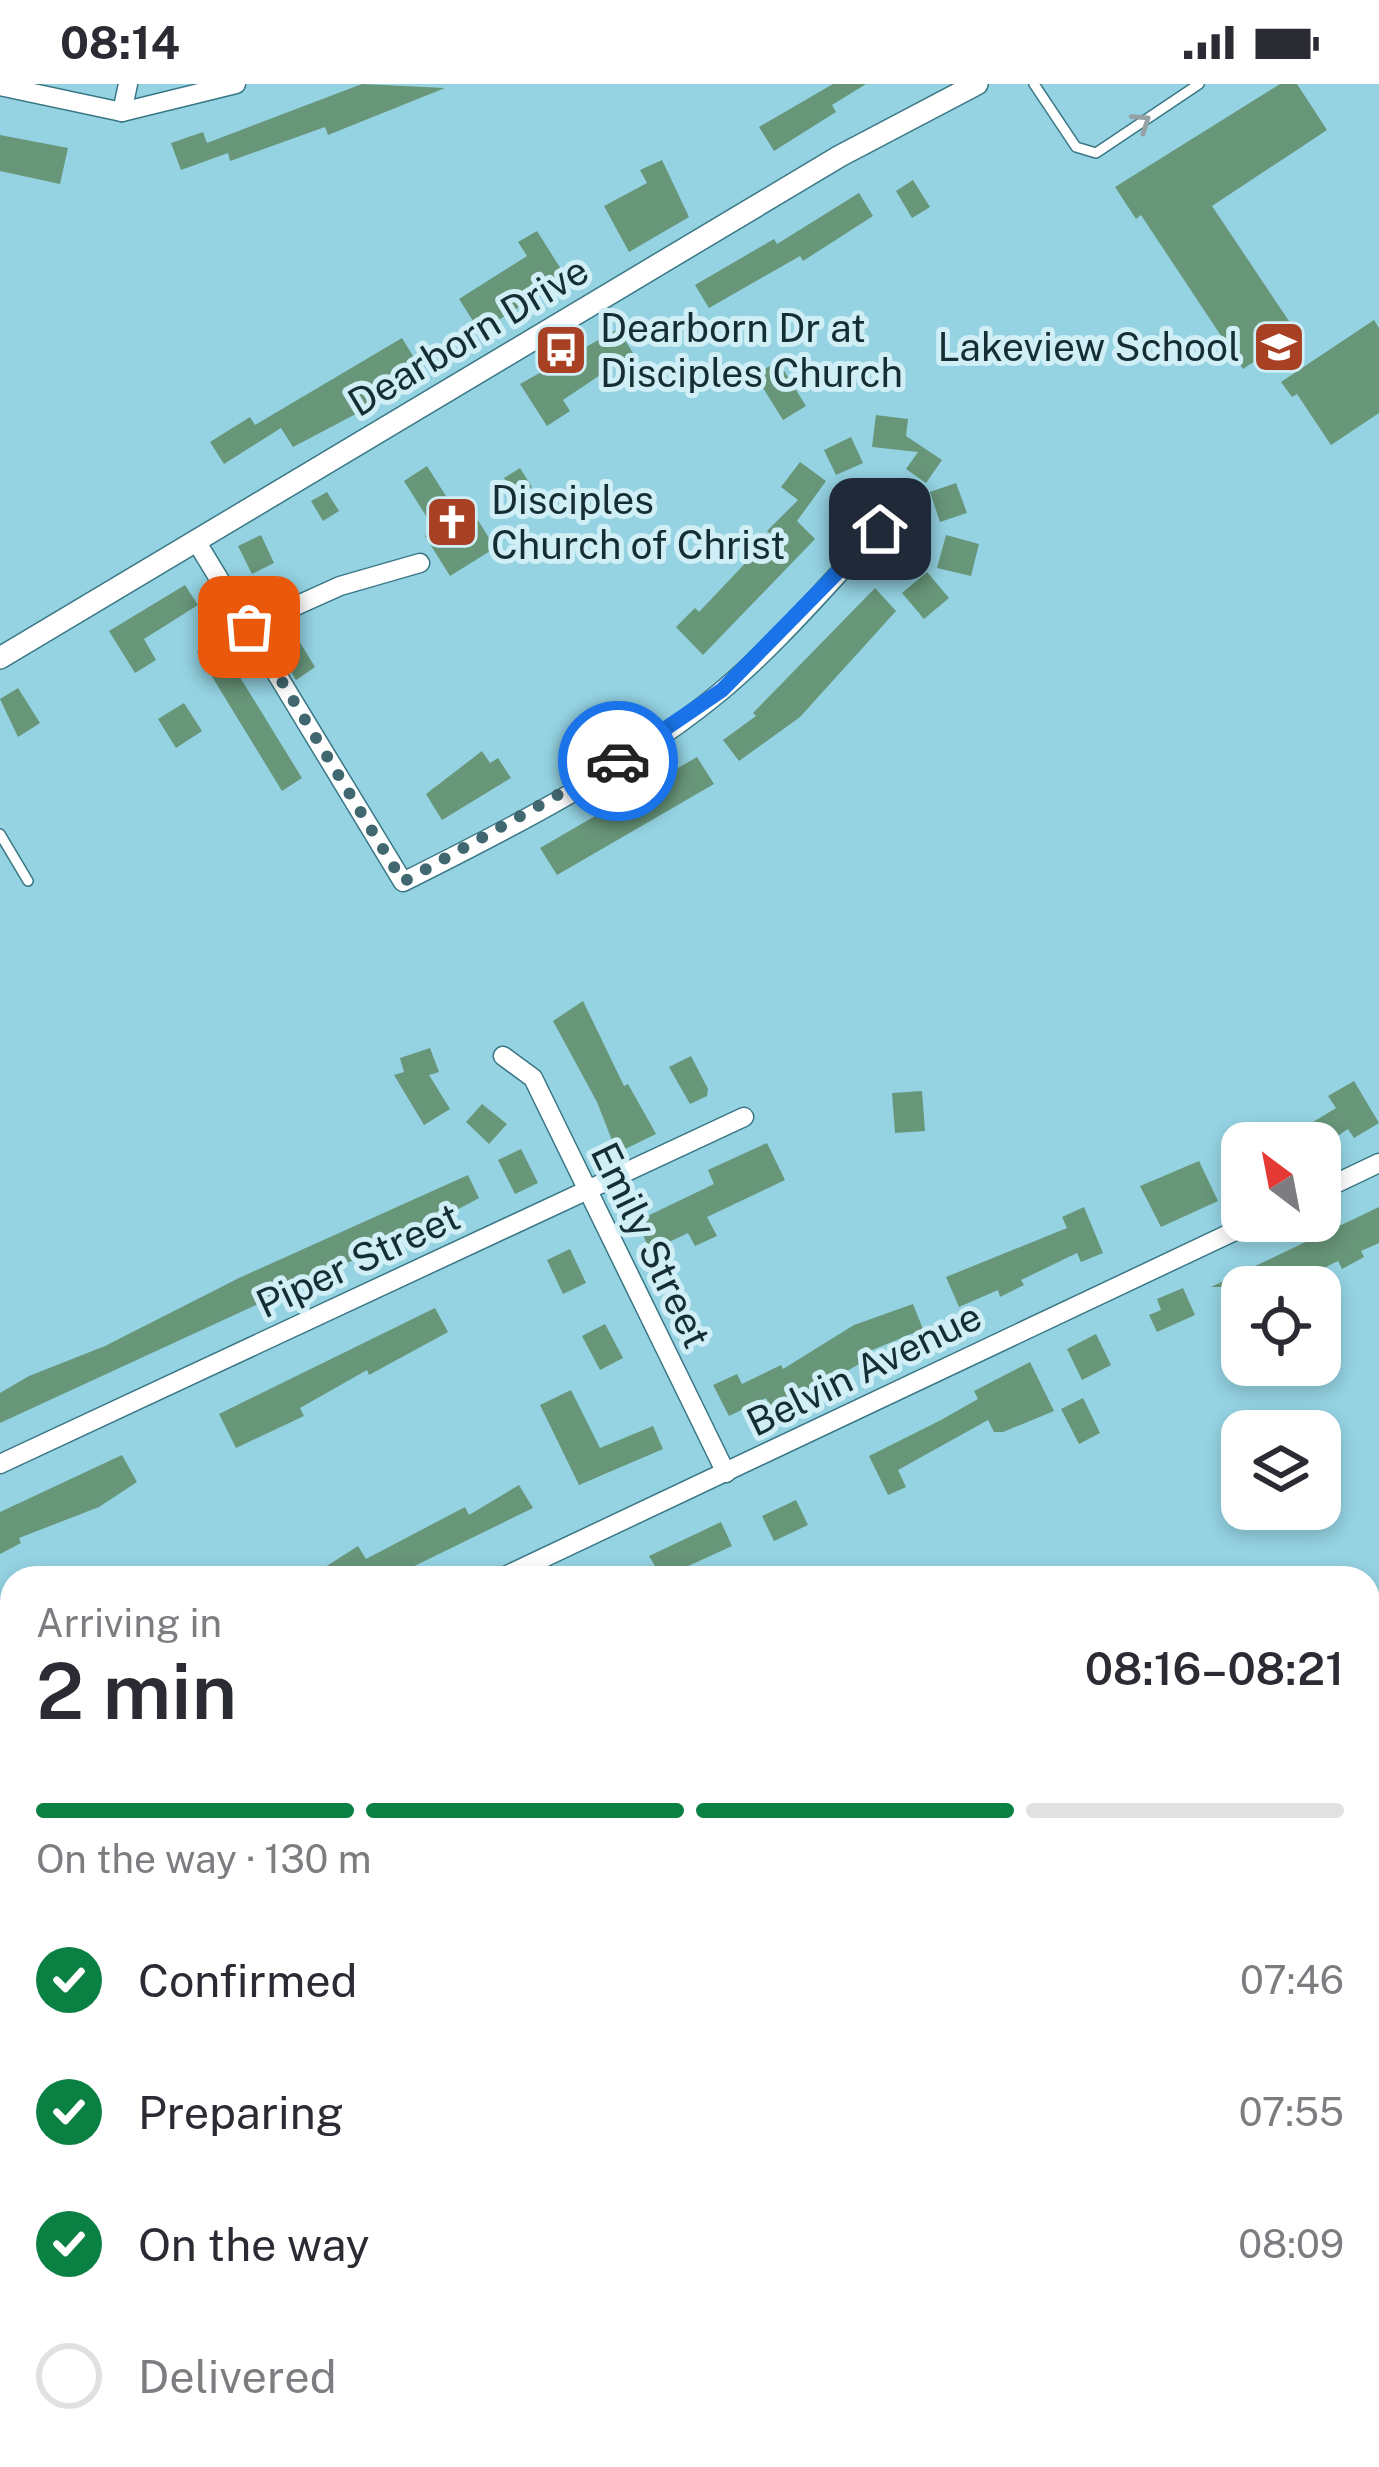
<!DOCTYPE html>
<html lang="en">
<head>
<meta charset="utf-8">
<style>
	:root { --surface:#fff; --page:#f2f2f3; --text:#2b2b33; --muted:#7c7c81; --line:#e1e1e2; --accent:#0b8043 }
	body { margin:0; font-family:"Public Sans",sans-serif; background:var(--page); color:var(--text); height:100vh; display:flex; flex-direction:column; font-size:45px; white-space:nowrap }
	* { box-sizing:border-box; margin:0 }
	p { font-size:39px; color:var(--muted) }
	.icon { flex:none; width:66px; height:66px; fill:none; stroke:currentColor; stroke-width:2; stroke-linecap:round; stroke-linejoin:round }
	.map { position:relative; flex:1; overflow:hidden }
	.sheet { position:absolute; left:0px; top:1482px; width:1380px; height:903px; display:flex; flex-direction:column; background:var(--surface); border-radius:36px 36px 0 0; box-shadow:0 6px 18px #0003 }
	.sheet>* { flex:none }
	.needle { width:78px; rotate:328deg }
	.tools { position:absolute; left:1221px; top:1038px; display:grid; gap:24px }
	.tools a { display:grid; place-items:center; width:120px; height:120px; border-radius:24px; background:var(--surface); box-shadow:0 6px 18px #0003; font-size:60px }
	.pin { position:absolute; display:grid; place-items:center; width:102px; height:102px; color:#fff; margin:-51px; border-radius:24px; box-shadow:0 6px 18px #0006 }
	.courier { position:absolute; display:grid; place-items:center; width:120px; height:120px; margin:-60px; border:9px solid #1a73e8; border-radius:50%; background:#fff; color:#222; box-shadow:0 3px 15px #0007 }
	.headline em { font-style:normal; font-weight:600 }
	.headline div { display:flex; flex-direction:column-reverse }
	.headline { display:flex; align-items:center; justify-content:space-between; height:204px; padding:0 36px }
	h1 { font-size:78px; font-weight:600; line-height:90px }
	.bar { display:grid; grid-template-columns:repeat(4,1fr); gap:18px 12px; align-content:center; height:144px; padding:0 36px }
	.bar i { height:15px; border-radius:9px; background:var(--line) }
	.bar .active { background:var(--accent) }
	.bar p { grid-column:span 4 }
	ol { padding:0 36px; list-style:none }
	li { display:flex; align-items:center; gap:36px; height:132px }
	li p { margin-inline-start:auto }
	li .icon { padding:12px; border-radius:50%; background:var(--accent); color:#fff; stroke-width:4 }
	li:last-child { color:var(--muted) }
	li i { width:66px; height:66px; border:6px solid var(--line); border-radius:50% }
	.status { display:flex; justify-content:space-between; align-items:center; height:84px; padding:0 60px; background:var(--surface); direction:ltr }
	.status svg { height:33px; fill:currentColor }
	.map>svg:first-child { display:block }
	.building { fill:#689679 }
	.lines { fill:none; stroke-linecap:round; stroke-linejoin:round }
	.service-casing { stroke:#3a7785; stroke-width:12 }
	.minor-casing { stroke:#3a7785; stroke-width:21 }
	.tertiary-casing { stroke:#3a7785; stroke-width:24 }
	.service { stroke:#fff; stroke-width:9 }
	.minor { stroke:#fff; stroke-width:18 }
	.tertiary { stroke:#fff; stroke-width:21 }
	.oneway { stroke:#95a1a4 }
	.done { stroke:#416871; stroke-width:12; stroke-dasharray:0 21.6 }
	.route { stroke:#1a73e8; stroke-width:15 }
	.labels { text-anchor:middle; stroke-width:10; stroke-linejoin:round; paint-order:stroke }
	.poi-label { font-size:39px; fill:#142e34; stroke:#d0eef6; text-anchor:start }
	.street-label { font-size:39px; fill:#142e34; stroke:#d0eef6 }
</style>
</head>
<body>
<div class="status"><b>08:14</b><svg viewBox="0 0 49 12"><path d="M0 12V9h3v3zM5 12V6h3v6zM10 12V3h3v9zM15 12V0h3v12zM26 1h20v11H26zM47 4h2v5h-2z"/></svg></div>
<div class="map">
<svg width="1379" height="2383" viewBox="0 0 1379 2383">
	<rect width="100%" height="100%" fill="#95d3e3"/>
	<!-- building -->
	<g class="building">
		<polygon points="362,0 445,4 328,51 325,43 230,77 228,69 181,86 171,59 203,48 207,59"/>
		<polygon points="833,0 866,0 832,21 836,28 774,67 759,43"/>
		<polygon points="1280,0 1297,0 1327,46 1212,122 1297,249 1243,285 1141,131 1136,135 1115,103"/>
		<polygon points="0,51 68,64 60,100 0,87"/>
		<polygon points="662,76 689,133 629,168 604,122 647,99 640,86"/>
		<polygon points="913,96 930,123 912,134 896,107"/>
		<polygon points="859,109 873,132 803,177 800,172 709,224 695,201 774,155 777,160"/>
		<polygon points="537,147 566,193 480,248 459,215 527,172 518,158"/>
		<polygon points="1374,236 1379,244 1379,329 1331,361 1297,310 1292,313 1281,298"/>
		<polygon points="618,245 633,269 563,316 570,327 547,342 520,300"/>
		<polygon points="402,254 421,285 371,322 293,363 281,344 224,380 210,358 250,333 255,341"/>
		<polygon points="778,277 806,322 783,336 755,291"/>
		<polygon points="876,331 908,335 906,352 942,376 926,399 906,385 918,368 872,363"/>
		<polygon points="851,353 863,379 836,391 824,366"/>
		<polygon points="800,378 826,397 797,437 815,455 703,571 676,543 695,524 699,528 772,451 767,447 798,416 781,403"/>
		<polygon points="427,382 458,431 470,423 495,464 450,492 425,452 435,446 404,397"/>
		<polygon points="520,384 532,403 516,413 504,394"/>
		<polygon points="956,399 967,429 940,438 930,408"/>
		<polygon points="327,408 339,427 323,437 311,417"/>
		<polygon points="261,451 274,479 252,490 238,462"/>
		<polygon points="946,451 979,460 971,492 937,484"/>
		<polygon points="927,488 949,514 924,535 902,509"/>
		<polygon points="185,501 198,521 144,555 156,576 135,589 109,547"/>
		<polygon points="875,504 896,527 800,633 739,677 723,656 756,632 753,629"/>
		<polygon points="296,552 315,583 296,596 277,564"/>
		<polygon points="217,556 302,694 282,707 197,568"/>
		<polygon points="18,604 40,639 18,653 0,615"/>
		<polygon points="184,619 202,647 176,664 158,635"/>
		<polygon points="482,667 490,679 498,674 511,694 442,736 426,710"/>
		<polygon points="697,673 714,700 557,791 540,764"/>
		<polygon points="583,917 624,1002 628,1000 656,1050 617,1069 597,1018 553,937"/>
		<polygon points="430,964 439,988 429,991 450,1025 424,1041 394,991 404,988 400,974"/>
		<polygon points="691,972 708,1005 707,1012 690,1020 669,983"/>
		<polygon points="1354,997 1379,1039 1354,1054 1348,1045 1327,1059 1309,1059 1300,1046 1336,1024 1328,1012"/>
		<polygon points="922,1007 925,1047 895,1049 892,1009"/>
		<polygon points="482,1020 507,1040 489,1060 466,1038"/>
		<polygon points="767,1059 785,1096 707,1133 717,1152 695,1162 688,1149 650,1167 637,1137 714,1100 708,1086"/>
		<polygon points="521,1065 538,1099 515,1110 498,1076"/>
		<polygon points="1199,1077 1218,1117 1161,1143 1140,1102"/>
		<polygon points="468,1091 479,1114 421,1145 0,1339 0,1309 29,1292 105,1262 239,1194"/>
		<polygon points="1084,1123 1103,1169 1081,1178 1077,1169 1021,1196 1024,1201 1000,1213 998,1206 959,1223 946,1193 1067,1144 1062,1133"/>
		<polygon points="1379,1123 1379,1159 1361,1167 1364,1173 1342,1185 1338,1177 1286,1203 1242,1203 1242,1240 1223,1203 1211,1203"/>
		<polygon points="570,1165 586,1199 563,1210 547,1176"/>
		<polygon points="1183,1204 1195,1231 1157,1248 1149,1231 1161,1226 1157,1215"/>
		<polygon points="913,1220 923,1245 870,1267 873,1272 773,1330 766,1314 729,1332 713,1301 737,1290 742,1300 781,1281 783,1285 854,1241"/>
		<polygon points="435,1224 448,1248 369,1291 367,1286 300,1324 304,1332 236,1364 219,1330"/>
		<polygon points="605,1240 623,1274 600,1286 582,1252"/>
		<polygon points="1096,1250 1111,1281 1082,1296 1067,1265"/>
		<polygon points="1030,1278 1054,1327 1003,1348 994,1348 988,1336 898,1386 906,1403 888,1411 869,1372 941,1336 978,1315 974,1307"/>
		<polygon points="571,1306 600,1364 653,1342 663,1365 579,1401 540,1321"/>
		<polygon points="1083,1314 1100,1349 1079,1360 1061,1325"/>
		<polygon points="122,1371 137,1398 99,1423 19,1454 21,1459 0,1470 0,1428"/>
		<polygon points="519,1401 533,1424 390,1494 308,1494 358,1462 366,1475 465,1423 469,1431"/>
		<polygon points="796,1416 808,1441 774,1457 762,1432"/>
		<polygon points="721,1438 732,1462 662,1494 649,1472"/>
	</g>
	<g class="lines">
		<!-- service casing -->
		<g class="service-casing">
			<g id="service">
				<polyline points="1034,0 1076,63 1096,69 1199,0"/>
				<polyline points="0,750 28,797"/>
			</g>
		</g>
		<!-- minor casing -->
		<g class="minor-casing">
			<g id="minor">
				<polyline points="0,2 122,28 236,0"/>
				<polyline points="122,28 128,0"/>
				<path d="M196 457 403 798C511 744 625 686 719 609 777 561 828 500 880 445"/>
				<polyline points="249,543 340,502 420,479"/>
				<polyline points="503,972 533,994 726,1389"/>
				<polyline points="1320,1107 1379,1079"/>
				<polyline points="0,1380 744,1033"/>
				<polyline points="501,1494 1256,1137"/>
				<polyline points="1368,1524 1379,1519"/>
				<polyline points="0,1743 12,1735"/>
			</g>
		</g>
		<!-- tertiary casing -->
		<g class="tertiary-casing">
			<polyline id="tertiary" points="0,574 840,72 977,0"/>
		</g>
		<!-- service -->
		<use href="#service" class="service"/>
		<!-- minor -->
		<use href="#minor" class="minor"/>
		<!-- tertiary -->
		<use href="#tertiary" class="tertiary"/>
	</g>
	<!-- one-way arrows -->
	<defs><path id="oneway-chevron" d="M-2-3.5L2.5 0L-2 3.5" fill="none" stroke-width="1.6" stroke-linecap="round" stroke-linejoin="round" transform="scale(3)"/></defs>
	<use class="oneway" href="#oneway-chevron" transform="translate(1142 38) rotate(-34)"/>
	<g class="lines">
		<!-- done -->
		<polyline class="done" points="249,543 403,798 618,677"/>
		<!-- route -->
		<polyline class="route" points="618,677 722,606 880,445"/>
	</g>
	<!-- icons -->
	<defs>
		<g id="school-square" transform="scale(2.7)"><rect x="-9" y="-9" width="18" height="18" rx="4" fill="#a84023" stroke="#d0eef6"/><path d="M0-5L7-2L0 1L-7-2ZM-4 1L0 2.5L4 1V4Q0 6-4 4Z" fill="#fff"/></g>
		<g id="bus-square" transform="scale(2.7)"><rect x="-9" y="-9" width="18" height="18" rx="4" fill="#a84023" stroke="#d0eef6"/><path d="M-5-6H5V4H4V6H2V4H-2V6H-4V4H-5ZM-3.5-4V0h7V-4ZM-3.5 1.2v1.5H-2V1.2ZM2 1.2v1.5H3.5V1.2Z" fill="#fff"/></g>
		<g id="church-square" transform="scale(2.7)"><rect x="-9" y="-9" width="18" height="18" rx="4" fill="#a84023" stroke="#d0eef6"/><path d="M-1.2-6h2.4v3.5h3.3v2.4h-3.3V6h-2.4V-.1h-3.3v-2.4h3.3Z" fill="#fff"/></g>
	</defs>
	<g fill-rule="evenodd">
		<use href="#school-square" x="1279" y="263"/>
		<use href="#bus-square" x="561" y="266"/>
		<use href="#church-square" x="452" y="438"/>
	</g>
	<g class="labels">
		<!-- poi labels -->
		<g class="poi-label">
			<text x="600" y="258">Dearborn Dr at<tspan x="600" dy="45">Disciples Church</tspan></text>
			<text x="1240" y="277" text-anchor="end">Lakeview School</text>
			<text x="491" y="430">Disciples<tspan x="491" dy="45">Church of Christ</tspan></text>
		</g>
		<!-- street labels -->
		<g class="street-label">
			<text transform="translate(468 252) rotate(-31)" y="14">Dearborn Drive</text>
			<text transform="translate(651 1161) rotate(64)" y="14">Emily Street</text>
			<text transform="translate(358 1176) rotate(-25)" y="14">Piper Street</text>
			<text transform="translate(864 1285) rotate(-26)" y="14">Belvin Avenue</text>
		</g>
	</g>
</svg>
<div class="tools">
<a><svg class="needle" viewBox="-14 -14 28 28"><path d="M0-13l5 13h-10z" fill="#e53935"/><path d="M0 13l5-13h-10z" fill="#7c7c81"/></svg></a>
<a><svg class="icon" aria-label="locate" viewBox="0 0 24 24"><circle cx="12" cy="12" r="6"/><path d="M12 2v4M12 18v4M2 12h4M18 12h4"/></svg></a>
<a><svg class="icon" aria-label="layers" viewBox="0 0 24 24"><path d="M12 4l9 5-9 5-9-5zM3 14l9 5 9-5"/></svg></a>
</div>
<div class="pin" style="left:249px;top:543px;background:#ea580c"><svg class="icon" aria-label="bag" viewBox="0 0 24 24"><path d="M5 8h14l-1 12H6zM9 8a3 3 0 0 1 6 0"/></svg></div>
<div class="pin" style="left:880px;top:445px;background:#1f2937"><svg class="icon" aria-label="home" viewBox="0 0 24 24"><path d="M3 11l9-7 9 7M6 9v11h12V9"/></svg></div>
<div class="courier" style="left:618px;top:677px"><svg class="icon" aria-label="car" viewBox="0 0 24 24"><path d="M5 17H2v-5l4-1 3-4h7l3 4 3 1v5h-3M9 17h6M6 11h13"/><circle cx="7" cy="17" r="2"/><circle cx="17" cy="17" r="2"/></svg></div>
<section class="sheet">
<div class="headline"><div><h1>2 min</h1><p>Arriving in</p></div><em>08:16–08:21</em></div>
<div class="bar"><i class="active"></i><i class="active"></i><i class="active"></i><i></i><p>On the way · 130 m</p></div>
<ol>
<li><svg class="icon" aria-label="check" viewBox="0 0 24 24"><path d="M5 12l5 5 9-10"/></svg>Confirmed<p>07:46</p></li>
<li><svg class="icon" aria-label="check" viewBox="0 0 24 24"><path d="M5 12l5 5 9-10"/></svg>Preparing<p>07:55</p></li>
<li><svg class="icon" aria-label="check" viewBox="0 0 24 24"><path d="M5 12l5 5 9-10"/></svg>On the way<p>08:09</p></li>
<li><i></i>Delivered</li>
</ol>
</section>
</div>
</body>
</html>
